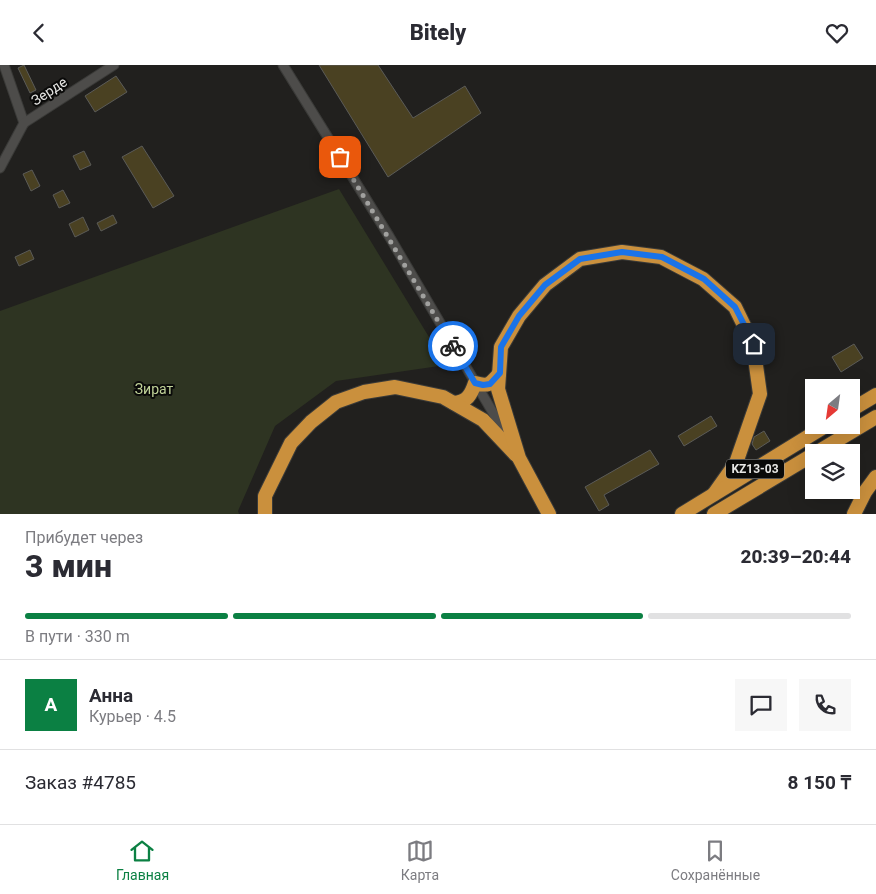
<!DOCTYPE html>
<html lang="ru">
<head>
<meta charset="utf-8">
<style>
	:root { --surface:#fff; --page:#f7f7f7; --text:#2b2b33; --muted:#7c7c81; --line:#e1e1e2; --accent:#0b8043 }
	body { margin:0; font-family:Roboto,sans-serif; background:var(--page); color:var(--text); height:100vh; display:flex; flex-direction:column; font-size:19px; white-space:nowrap }
	* { box-sizing:border-box; margin:0 }
	p { font-size:16px; color:var(--muted) }
	.icon { flex:none; width:28px; height:28px; fill:none; stroke:currentColor; stroke-width:2; stroke-linecap:round; stroke-linejoin:round }
	.map { position:relative; height:449px; overflow:hidden }
	.sheet { display:flex; flex-direction:column; background:var(--surface); flex:1 }
	.sheet>* { flex:none }
	.needle { width:32px; rotate:209deg }
	.fabs { position:absolute; left:805px; top:314px; display:grid; gap:10px }
	.fabs a { display:grid; place-items:center; width:55px; height:55px; border-radius:0px; background:var(--surface); box-shadow:0 5px 20px #0002; font-size:25px }
	.pin { position:absolute; display:grid; place-items:center; width:42px; height:42px; color:#fff; margin:-21px; border-radius:10px; box-shadow:0 2px 8px #0006 }
	.courier { position:absolute; display:grid; place-items:center; width:50px; height:50px; margin:-25px; border:4px solid #1a73e8; border-radius:50%; background:#fff; color:#222; box-shadow:0 1px 6px #0007 }
	.summary em { font-style:normal; font-weight:800 }
	.summary div { display:flex; flex-direction:column-reverse }
	.summary { display:flex; align-items:center; justify-content:space-between; height:85px; padding:0 25px }
	h1 { font-size:32px; font-weight:800; line-height:38px }
	.bar { display:grid; grid-template-columns:repeat(4,1fr); gap:8px 5px; align-content:center; height:60px; padding:0 25px }
	.bar i { height:6px; border-radius:4px; background:var(--line) }
	.bar .active { background:var(--accent) }
	.bar p { grid-column:span 4 }
	.line { display:flex; align-items:center; gap:12px; padding:0 25px; border-top:1px solid var(--line) }
	.line div { flex:1 }
	.round { display:grid; place-items:center; flex:none; width:52px; height:52px; border-radius:0px; background:var(--page) }
	header { display:flex; justify-content:space-between; align-items:center; height:65px; padding:0 25px; background:var(--surface); font-size:22px; font-weight:800 }
	.tab-bar { display:flex; justify-content:space-around; align-items:center; height:70px; border-top:1px solid var(--line); background:var(--surface); font-size:14px; color:var(--muted) }
	.tab-bar a { display:grid; justify-items:center; gap:2px }
	.tab-bar .active { color:var(--accent) }
	.map>svg:first-child { display:block }
	.green { fill:#2e3422 }
	.building { fill:#4a4122; stroke:#5b5b58 }
	.lines { fill:none; stroke-linecap:round; stroke-linejoin:round }
	.minor-casing { stroke:#3a3a38; stroke-width:11 }
	.highway-casing { stroke:#3a3a38; stroke-width:16 }
	.minor { stroke:#4d4c4a; stroke-width:9 }
	.highway { stroke:#ca903d; stroke-width:14 }
	.done { stroke:#a1a19f; stroke-width:5; stroke-dasharray:0 9 }
	.route { stroke:#1a73e8; stroke-width:6 }
	.labels { text-anchor:middle; stroke-width:4; stroke-linejoin:round; paint-order:stroke }
	.shield { fill:#0a0a09; stroke:#a4a4a2; stroke-width:1 }
	.shield-label { font-size:12px; font-weight:bold; fill:#e6e6e4 }
	.street-label { font-size:14px; fill:#e6e6e4; stroke:#0a0a09 }
	.park-label { font-size:14px; fill:#c0d298; stroke:#0a0a09 }
</style>
</head>
<body>
<header><svg class="icon" aria-label="back" viewBox="0 0 24 24"><path d="M15 5l-7 7 7 7"/></svg>Bitely<svg class="icon" aria-label="heart" viewBox="0 0 24 24"><path d="M12 20l-8-8c-3-5 5-10 8-4 3-6 11-1 8 4z"/></svg></header>
<div class="map">
<svg width="876" height="449" viewBox="0 0 876 449">
	<rect width="100%" height="100%" fill="#21201e"/>
	<!-- green -->
	<polygon class="green" points="339,124 446,300 336,316 275,361 238,446 239,449 0,449 0,246"/>
	<!-- building -->
	<g class="building">
		<polygon points="24,0 36,25 30,28 18,3"/>
		<polygon points="319,0 378,0 413,53 465,21 481,48 388,112"/>
		<polygon points="116,11 127,27 95,47 85,31"/>
		<polygon points="142,81 174,131 153,143 122,92"/>
		<polygon points="84,86 91,100 80,105 73,91"/>
		<polygon points="32,105 40,121 31,126 23,109"/>
		<polygon points="63,125 70,138 59,143 53,130"/>
		<polygon points="113,150 117,158 101,166 97,158"/>
		<polygon points="83,152 89,165 75,172 69,159"/>
		<polygon points="30,185 34,194 19,201 15,192"/>
		<polygon points="854,279 863,293 841,307 832,292"/>
		<polygon points="711,351 717,361 684,381 678,371"/>
		<polygon points="764,366 770,376 756,385 752,379 754,372"/>
		<polygon points="650,385 659,399 604,430 609,440 599,446 585,422"/>
	</g>
	<g class="lines">
		<!-- minor casing -->
		<g class="minor-casing">
			<g id="minor">
				<polyline points="4,0 24,58"/>
				<polyline points="283,0 389,171 509,375"/>
				<polyline points="0,103 24,58 114,0"/>
			</g>
		</g>
		<!-- highway casing -->
		<g class="highway-casing">
			<g id="highway">
				<path d="M454 338C467 337 471 330 475 318 489 322 490 319 499 309"/>
				<polyline points="851,345 876,330"/>
				<polyline points="816,388 876,352"/>
				<polyline points="265,449 265,431 291,378 311,357 336,337 364,327 395,322 443,332 483,355 516,390"/>
				<polyline points="549,449 519,393 498,324 501,282 519,251 545,220 580,194 622,187 661,192 703,214 735,242 753,279 760,329 736,398 714,429"/>
				<polyline points="682,449 827,360"/>
				<polyline points="714,449 814,389"/>
				<polyline points="854,449 865,427 876,412"/>
			</g>
		</g>
		<!-- minor -->
		<use href="#minor" class="minor"/>
		<!-- highway -->
		<use href="#highway" class="highway"/>
	</g>
	<g class="lines">
		<!-- done -->
		<polyline class="done" points="340,92 453,281"/>
		<!-- route -->
		<polyline class="route" points="453,281 475,318 483,320 490,319 500,308 501,282 519,251 545,220 580,194 622,187 662,192 704,214 735,242 754,279"/>
	</g>
	<g class="labels">
		<!-- shield labels -->
		<rect class="shield" x="726" y="394.5" width="58" height="19" rx="4"/>
		<g class="shield-label">
			<text x="755" y="408">KZ13-03</text>
		</g>
		<!-- street labels -->
		<g class="street-label">
			<text transform="translate(49 26) rotate(-33)" y="5">Зерде</text>
		</g>
		<!-- park labels -->
		<g class="park-label">
			<text x="154" y="329">Зират</text>
		</g>
	</g>
</svg>
<div class="fabs">
<a><svg class="needle" viewBox="-14 -14 28 28"><path d="M0-13l5 13h-10z" fill="#e53935"/><path d="M0 13l5-13h-10z" fill="#7c7c81"/></svg></a>
<a><svg class="icon" aria-label="layers" viewBox="0 0 24 24"><path d="M12 4l9 5-9 5-9-5zM3 14l9 5 9-5"/></svg></a>
</div>
<div class="pin" style="left:340px;top:92px;background:#ea580c"><svg class="icon" aria-label="bag" viewBox="0 0 24 24"><path d="M5 8h14l-1 12H6zM9 8a3 3 0 0 1 6 0"/></svg></div>
<div class="pin" style="left:754px;top:279px;background:#1f2937"><svg class="icon" aria-label="home" viewBox="0 0 24 24"><path d="M3 11l9-7 9 7M6 9v11h12V9"/></svg></div>
<div class="courier" style="left:453px;top:281px"><svg class="icon" aria-label="bike" viewBox="0 0 24 24"><circle cx="6" cy="16" r="4"/><circle cx="18" cy="16" r="4"/><path d="M6 16l4-8h5l3 8M10 8l3 8H6M13 5h3"/></svg></div>
</div>
<section class="sheet">
<div class="summary"><div><h1>3 мин</h1><p>Прибудет через</p></div><em>20:39–20:44</em></div>
<div class="bar"><i class="active"></i><i class="active"></i><i class="active"></i><i></i><p>В пути · 330 m</p></div>
<div class="line" style="height:90px"><b class="round" style="background:var(--accent);color:#fff">А</b><div><b>Анна</b><p>Курьер · 4.5</p></div><a class="round"><svg class="icon" aria-label="chat" viewBox="0 0 24 24"><path d="M4 5h16v11H9l-5 4z"/></svg></a><a class="round"><svg class="icon" aria-label="phone" viewBox="0 0 24 24"><path d="M5 4h4l2 5-3 2q2 4 5 5l2-3 5 2v4C11 20 4 13 5 4z"/></svg></a></div>
<div class="line" style="height:65px"><div>Заказ #4785</div><b>8 150 ₸</b></div>
</section>
<nav class="tab-bar">
<a class="active"><svg class="icon" aria-label="home" viewBox="0 0 24 24"><path d="M3 11l9-7 9 7M6 9v11h12V9"/></svg>Главная</a>
<a><svg class="icon" aria-label="map" viewBox="0 0 24 24"><path d="M3 6l6-2 6 2 6-2v14l-6 2-6-2-6 2zM9 4v14M15 6v14"/></svg>Карта</a>
<a><svg class="icon" aria-label="saved" viewBox="0 0 24 24"><path d="M7 4h10v16l-5-4-5 4z"/></svg>Сохранённые</a>
</nav>
</body>
</html>
